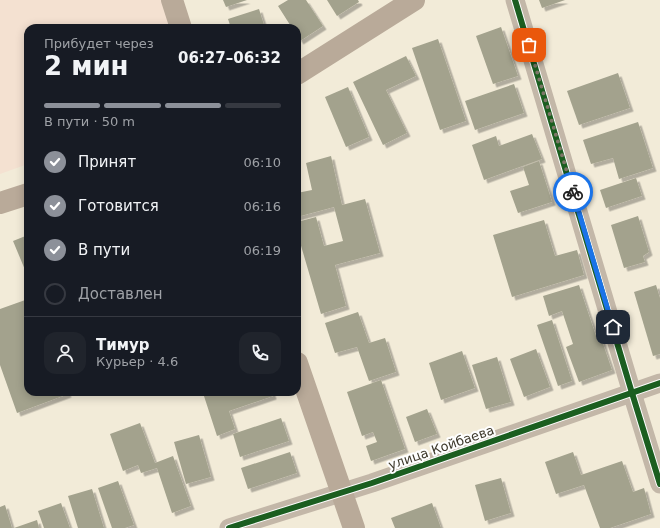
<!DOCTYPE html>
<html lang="ru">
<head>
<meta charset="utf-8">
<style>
	:root { --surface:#171b24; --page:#20242c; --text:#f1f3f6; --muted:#9ea1a6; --line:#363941; --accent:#8c9099 }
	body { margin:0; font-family:"DejaVu Sans",sans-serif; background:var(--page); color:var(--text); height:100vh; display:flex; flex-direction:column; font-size:15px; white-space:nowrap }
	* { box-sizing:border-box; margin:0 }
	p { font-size:13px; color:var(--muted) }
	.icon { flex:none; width:22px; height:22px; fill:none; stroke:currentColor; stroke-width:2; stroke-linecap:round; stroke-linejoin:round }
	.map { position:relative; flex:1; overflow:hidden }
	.panel { position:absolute; left:24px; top:24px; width:277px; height:372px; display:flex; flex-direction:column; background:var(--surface); border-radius:12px; box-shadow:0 2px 10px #0003 }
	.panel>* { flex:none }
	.pin { position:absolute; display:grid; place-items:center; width:34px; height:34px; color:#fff; margin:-17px; border-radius:8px; box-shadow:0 2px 6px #0006 }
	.courier { position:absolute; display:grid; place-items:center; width:40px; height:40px; margin:-20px; border:3px solid #1a73e8; border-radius:50%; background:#fff; color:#222; box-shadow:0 1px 5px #0007 }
	.head em { font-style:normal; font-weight:800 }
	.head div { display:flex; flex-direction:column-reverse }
	.head { display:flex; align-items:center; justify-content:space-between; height:68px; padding:0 20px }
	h1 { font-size:26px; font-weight:800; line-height:30px }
	.bar { display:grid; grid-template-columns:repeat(4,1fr); gap:6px 4px; align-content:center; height:48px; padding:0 20px }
	.bar i { height:5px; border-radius:3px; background:var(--line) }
	.bar .on { background:var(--accent) }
	.bar p { grid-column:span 4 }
	.line { display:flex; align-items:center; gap:10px; padding:0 20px; border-top:1px solid var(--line) }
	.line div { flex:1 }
	.round { display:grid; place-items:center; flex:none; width:42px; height:42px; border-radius:12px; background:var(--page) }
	ol { padding:0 20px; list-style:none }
	li { display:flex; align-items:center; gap:12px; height:44px }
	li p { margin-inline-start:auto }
	li .icon { padding:4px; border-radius:50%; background:var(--accent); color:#fff; stroke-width:4 }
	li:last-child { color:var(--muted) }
	li i { width:22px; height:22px; border:2px solid var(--line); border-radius:50% }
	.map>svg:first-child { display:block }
	.green { fill:#f4e1d1 }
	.building { fill:#a3a28d; filter:url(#shadow) }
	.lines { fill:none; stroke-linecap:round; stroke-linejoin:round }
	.street { stroke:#c3b7a8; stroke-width:19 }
	.secondary { stroke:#b9aa99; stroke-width:22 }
	.cycleway-casing { stroke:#fefefe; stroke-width:8 }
	.cycleway { stroke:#1b5e20; stroke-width:6 }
	.done { stroke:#7d7768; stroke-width:4; stroke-dasharray:0 7.2 }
	.route { stroke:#1a73e8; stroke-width:5 }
	.labels { text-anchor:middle; stroke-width:4; stroke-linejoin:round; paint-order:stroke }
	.street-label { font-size:13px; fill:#3e392b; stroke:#fefefe }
</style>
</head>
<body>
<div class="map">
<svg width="660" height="528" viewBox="0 0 660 528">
	<defs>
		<filter id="shadow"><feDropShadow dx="3.5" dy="3.5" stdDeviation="0" flood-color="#0004"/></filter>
	</defs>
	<rect width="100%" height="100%" fill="#f2ebd8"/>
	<!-- green -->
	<polygon class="green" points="0,0 164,0 173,28 28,28 28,164 0,174"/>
	<!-- building -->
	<g class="building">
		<polygon points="223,0 247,0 226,7"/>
		<polygon points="288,0 306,0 323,26 300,41 297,36 297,28 292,28 278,6"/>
		<polygon points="327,0 358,0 359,2 337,16"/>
		<polygon points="539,0 565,0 542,8"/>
		<polygon points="259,9 265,28 231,28 228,19"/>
		<polygon points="501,27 518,76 493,84 476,36"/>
		<polygon points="438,39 466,121 440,130 412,48"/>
		<polygon points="406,56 416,76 386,90 407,133 383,145 353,82"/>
		<polygon points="618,73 630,108 579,125 567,91"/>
		<polygon points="514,84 524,113 475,130 465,101"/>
		<polygon points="348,87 369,137 346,147 325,97"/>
		<polygon points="638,122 653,168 619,179 613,158 591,164 583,140"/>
		<polygon points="532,134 542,159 484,180 472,145 496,136 499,146"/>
		<polygon points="331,156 342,205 365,199 380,253 335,265 346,306 321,314 297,232 297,222 316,217 324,246 343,241 334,207 297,217 297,193 312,190 306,163"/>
		<polygon points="539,161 552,202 518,213 510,191 529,185 523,167"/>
		<polygon points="636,178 642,196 606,208 600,190"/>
		<polygon points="638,216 649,252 643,256 645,262 624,268 611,225"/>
		<polygon points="544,220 555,256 577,250 584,275 512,297 493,235"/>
		<polygon points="28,235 28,277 13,241"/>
		<polygon points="579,285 596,336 600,335 612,370 579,382 566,347 573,344 562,311 549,316 543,296"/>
		<polygon points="656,285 660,298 660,354 653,356 634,292"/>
		<polygon points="28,299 28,392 67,392 68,394 17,413 0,365 0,309"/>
		<polygon points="358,312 369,343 385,338 396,372 369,381 357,347 335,353 325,323"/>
		<polygon points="552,320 572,381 558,386 537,325"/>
		<polygon points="536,349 550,387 524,397 510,359"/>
		<polygon points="462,351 475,388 441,400 429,363"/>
		<polygon points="497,357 511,402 486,409 472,365"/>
		<polygon points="381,380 405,449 371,461 366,446 377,442 373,432 362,436 347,392"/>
		<polygon points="205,392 272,392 273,396 229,411 235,429 217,436 203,393"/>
		<polygon points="427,409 437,434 415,442 406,417"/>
		<polygon points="281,418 289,441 240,457 233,434"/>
		<polygon points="140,423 155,463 173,456 191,506 172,513 157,468 141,473 138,465 123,471 110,434"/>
		<polygon points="199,435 211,477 186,484 174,442"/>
		<polygon points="290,452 297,473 248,489 241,468"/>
		<polygon points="573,452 581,475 622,461 633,492 644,488 651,514 610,528 600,528 584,485 556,494 545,462"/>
		<polygon points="501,478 511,513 485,521 475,485"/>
		<polygon points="118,481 134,525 125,528 112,528 98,488"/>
		<polygon points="92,489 104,528 78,528 68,496"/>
		<polygon points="61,503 70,528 44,528 38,511"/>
		<polygon points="432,503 441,528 395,528 391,518"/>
		<polygon points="5,505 12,528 0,528 0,507"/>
		<polygon points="37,520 39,528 14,528"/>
	</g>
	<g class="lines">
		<!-- street -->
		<g class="street">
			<polyline points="515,0 632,393 660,484"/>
			<polyline points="229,528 372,483 660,383"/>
		</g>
		<!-- secondary -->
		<g class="secondary">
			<polyline points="172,0 181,28"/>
			<polyline points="297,74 414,0"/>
			<polyline points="0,203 28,194"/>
			<polyline points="297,363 354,528"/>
		</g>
		<!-- cycleway casing -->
		<g class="cycleway-casing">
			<g id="cycleway">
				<polyline points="515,0 632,393 660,484"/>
				<polyline points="229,528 372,483 660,383"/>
			</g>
		</g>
		<!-- cycleway -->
		<use href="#cycleway" class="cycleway"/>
	</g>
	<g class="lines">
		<!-- done -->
		<polyline class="done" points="529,45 573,192"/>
		<!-- route -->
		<polyline class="route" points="573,192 613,327"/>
	</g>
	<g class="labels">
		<!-- street labels -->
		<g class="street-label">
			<text transform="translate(441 447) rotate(-19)" y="5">улица Койбаева</text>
		</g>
	</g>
</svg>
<div class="pin" style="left:529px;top:45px;background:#ea580c"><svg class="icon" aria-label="bag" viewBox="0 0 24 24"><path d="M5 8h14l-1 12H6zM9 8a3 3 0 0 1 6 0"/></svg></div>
<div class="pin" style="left:613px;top:327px;background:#1f2937"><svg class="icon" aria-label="home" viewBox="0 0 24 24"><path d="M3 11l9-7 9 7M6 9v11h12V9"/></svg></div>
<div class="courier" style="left:573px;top:192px"><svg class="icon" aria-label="bike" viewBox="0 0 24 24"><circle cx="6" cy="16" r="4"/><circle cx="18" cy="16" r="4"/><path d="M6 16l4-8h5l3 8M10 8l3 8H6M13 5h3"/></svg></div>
<section class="panel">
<div class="head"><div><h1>2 мин</h1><p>Прибудет через</p></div><em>06:27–06:32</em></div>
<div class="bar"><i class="on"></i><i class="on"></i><i class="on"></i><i></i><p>В пути · 50 m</p></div>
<ol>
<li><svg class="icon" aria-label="check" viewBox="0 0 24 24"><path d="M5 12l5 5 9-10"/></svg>Принят<p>06:10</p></li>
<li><svg class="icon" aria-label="check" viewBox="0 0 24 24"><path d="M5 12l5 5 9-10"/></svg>Готовится<p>06:16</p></li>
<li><svg class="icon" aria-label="check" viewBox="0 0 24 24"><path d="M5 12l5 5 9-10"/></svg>В пути<p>06:19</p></li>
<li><i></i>Доставлен</li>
</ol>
<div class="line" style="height:72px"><a class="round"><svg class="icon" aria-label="person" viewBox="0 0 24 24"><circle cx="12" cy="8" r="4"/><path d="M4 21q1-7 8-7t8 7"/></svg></a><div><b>Тимур</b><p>Курьер · 4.6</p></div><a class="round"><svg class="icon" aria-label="phone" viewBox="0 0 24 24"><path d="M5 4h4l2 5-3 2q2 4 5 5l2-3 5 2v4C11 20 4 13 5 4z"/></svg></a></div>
</section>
</div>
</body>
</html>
